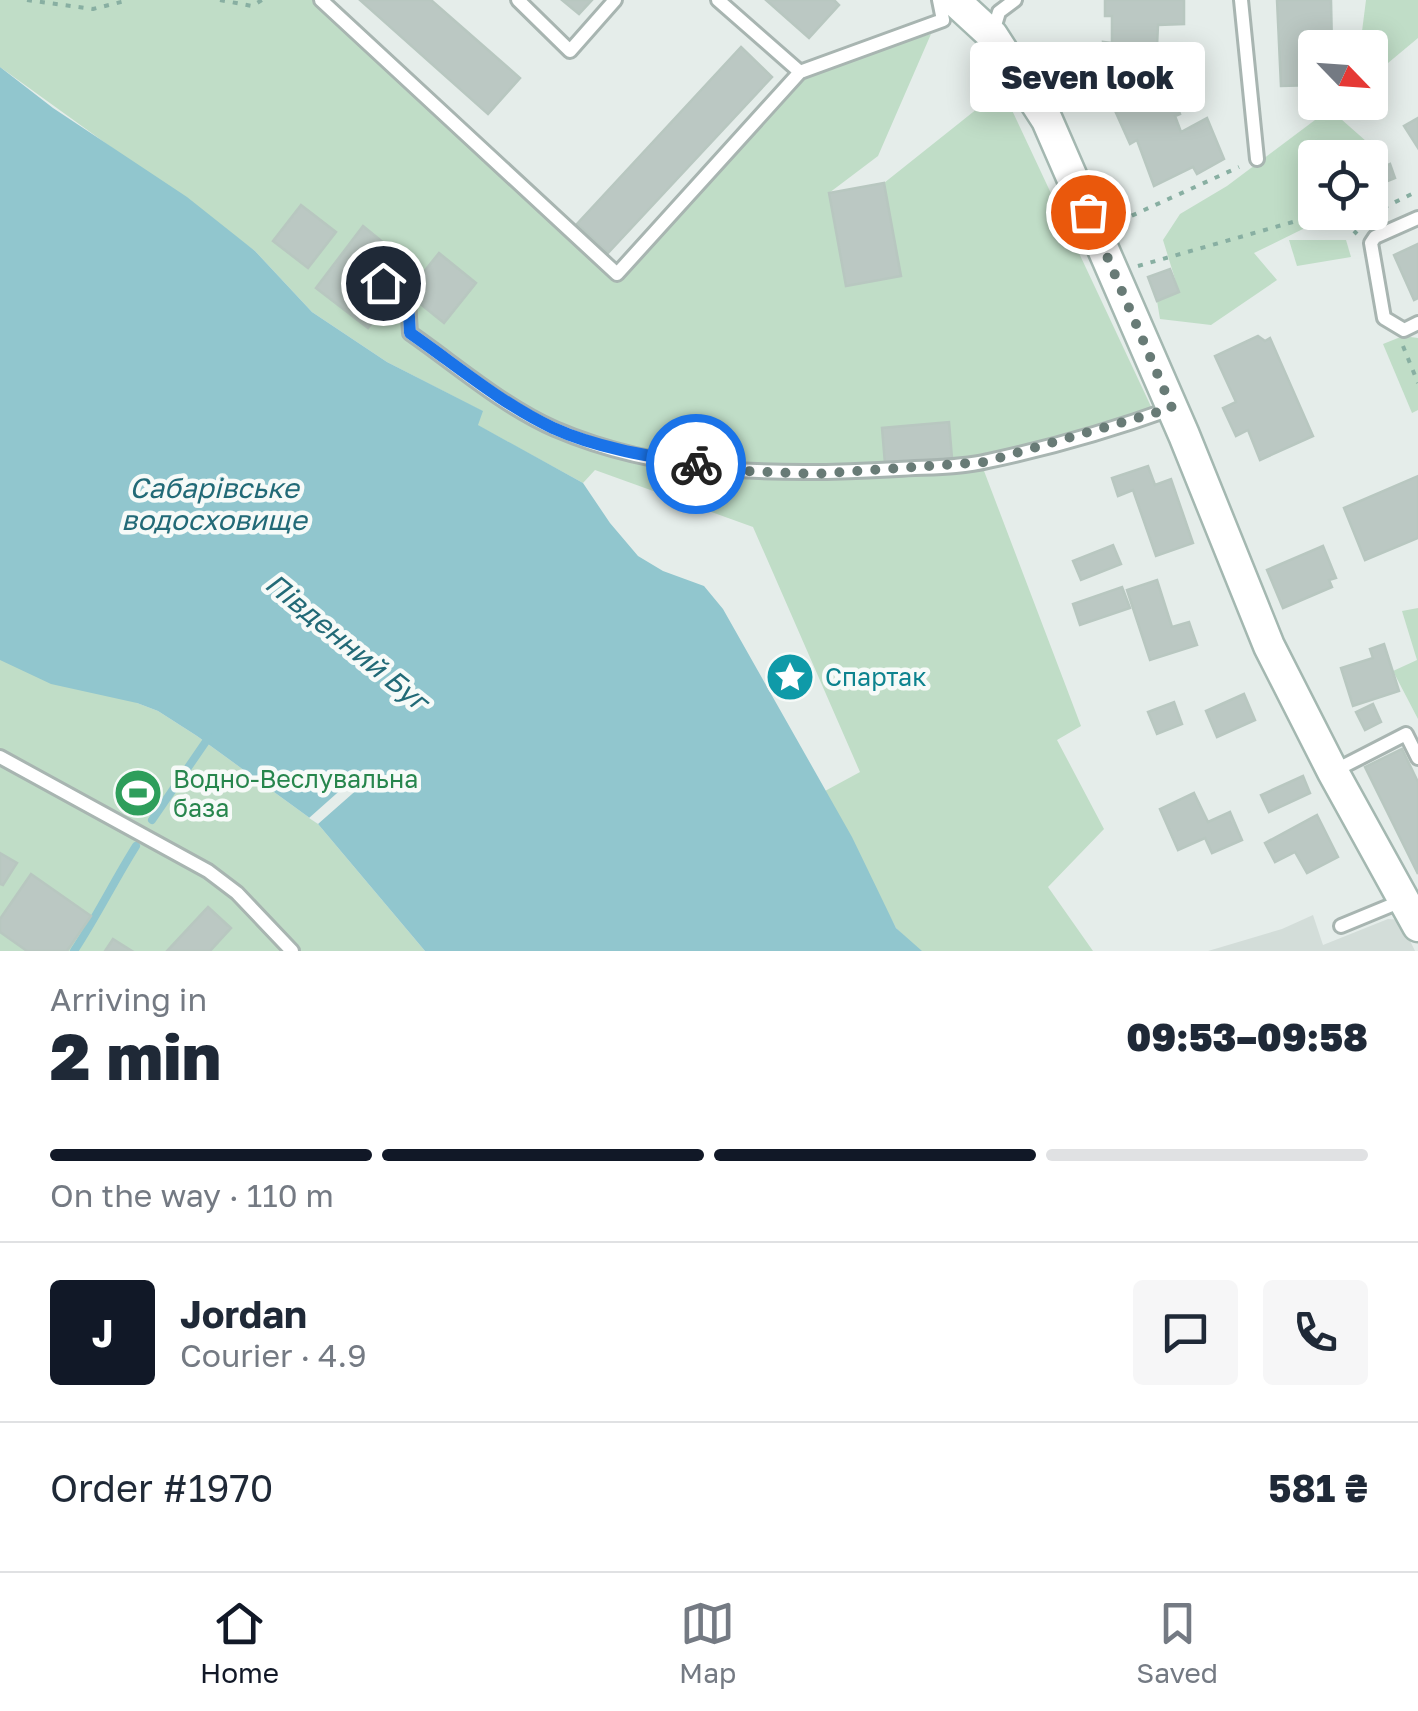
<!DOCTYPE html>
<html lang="en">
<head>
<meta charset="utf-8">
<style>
	:root { --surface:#fff; --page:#f6f6f7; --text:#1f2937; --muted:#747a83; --line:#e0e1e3; --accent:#111827 }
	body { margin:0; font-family:"Golos Text",sans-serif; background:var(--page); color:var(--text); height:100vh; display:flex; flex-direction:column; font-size:38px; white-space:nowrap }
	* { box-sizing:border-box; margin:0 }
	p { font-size:32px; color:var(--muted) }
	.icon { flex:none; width:55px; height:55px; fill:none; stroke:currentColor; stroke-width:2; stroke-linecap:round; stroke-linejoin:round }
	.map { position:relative; height:951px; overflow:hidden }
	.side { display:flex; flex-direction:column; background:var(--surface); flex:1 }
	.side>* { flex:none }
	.needle { width:65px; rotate:115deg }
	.buttons { position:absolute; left:1298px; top:30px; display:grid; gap:20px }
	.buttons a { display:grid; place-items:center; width:90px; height:90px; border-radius:10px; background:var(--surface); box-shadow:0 5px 25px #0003; font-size:50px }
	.pin { position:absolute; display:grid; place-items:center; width:85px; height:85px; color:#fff; margin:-42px; border:5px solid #fff; border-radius:50%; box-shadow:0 2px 10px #0007 }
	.courier { position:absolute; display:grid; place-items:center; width:100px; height:100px; margin:-50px; border:8px solid #1a73e8; border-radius:50%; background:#fff; color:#222; box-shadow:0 2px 12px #0007 }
	.bubble { position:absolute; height:70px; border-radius:10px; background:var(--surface); box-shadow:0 5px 25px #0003; font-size:32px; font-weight:800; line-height:70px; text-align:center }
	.head em { font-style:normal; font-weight:800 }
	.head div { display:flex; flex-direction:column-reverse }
	.head { display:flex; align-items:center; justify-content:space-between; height:170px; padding:0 50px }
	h1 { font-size:65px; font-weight:800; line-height:75px }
	.bar { display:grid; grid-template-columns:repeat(4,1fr); gap:15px 10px; align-content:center; height:120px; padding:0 50px }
	.bar i { height:12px; border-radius:8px; background:var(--line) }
	.bar .current { background:var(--accent) }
	.bar p { grid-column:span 4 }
	.line { display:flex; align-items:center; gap:25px; padding:0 50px; border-top:2px solid var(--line) }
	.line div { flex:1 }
	.round { display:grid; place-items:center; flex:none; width:105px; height:105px; border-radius:10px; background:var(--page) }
	.dock { display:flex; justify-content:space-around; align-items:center; height:140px; border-top:2px solid var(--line); background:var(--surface); font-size:28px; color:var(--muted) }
	.dock a { display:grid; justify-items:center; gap:5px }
	.dock .current { color:var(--accent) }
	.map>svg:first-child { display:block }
	.built { fill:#d3ddd9 }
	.green { fill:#c0ddc7; fill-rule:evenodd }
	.water { fill:#91c6ce }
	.pier { fill:#e5edea }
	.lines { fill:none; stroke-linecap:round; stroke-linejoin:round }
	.stream { stroke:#91c6ce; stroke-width:8 }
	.building { fill:#bbc8c3; stroke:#b8c7c0; stroke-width:2.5 }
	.service-casing { stroke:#a8b5b1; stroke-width:18 }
	.secondary-casing { stroke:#a4b8b1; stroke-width:35 }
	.path { stroke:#88afa2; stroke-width:4; stroke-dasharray:5 8; stroke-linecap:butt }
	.service { stroke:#fff; stroke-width:12 }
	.secondary { stroke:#fff; stroke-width:30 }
	.done { stroke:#687b76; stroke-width:10; stroke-dasharray:0 18 }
	.route { stroke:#1a73e8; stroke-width:12 }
	.labels { text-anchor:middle; stroke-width:9; stroke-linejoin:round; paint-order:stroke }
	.culture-label { font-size:25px; fill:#0d838f; stroke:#f6faf8; text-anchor:start }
	.leisure-label { font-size:25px; fill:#27864d; stroke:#f6faf8; text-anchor:start }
	.water-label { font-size:28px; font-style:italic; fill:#226a77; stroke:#f6faf8 }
</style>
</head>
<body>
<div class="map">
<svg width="1418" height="951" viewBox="0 0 1418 951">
	<rect width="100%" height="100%" fill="#e5edea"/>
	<!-- built -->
	<polygon class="built" points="1313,915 1323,945 1388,919 1400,920 1415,951 1208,951 1282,929"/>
	<!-- green -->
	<g class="green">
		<path d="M0 0H321L617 273 800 72 931 34 878 156 829 193 846 286 901 276 884 183 1002 89 1155 415 981 463 1081 726 1057 740 1104 829 1048 887 1093 951H920L896 928 825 791 860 772 753 527 595 470 583 483 477 425 482 411 387 362 312 312 255 251 0 67ZM949 422 951 458 885 464 882 428Z"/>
		<polygon points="1366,0 1418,0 1418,38 1376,73 1370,72 1370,48 1360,47"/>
		<polygon points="1341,119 1384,157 1370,166 1370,158 1315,158 1315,207 1311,225 1254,253 1277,280 1211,325 1160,319 1157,301 1179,292 1163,240 1180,214 1227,186 1315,120"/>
		<polygon points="1289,240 1346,240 1351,257 1297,266"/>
		<polygon points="1403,336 1418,338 1418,410 1412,413 1383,344"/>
		<polygon points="0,495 137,703 158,711 197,736 318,824 425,951 0,951"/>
		<polygon points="1418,608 1418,719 1393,671 1417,660 1402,611"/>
	</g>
	<!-- water -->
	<polygon class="water" points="0,67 53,108 187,197 255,251 312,312 387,362 483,411 478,425 583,483 610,523 638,556 663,571 704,586 723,609 852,837 896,928 922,951 425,951 318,824 197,736 158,711 137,703 51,684 0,660"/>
	<!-- pier -->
	<polygon class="pier" points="347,772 360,787 318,824 309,818 345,786 339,778"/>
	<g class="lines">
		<!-- stream -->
		<g class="stream">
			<polyline points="152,820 209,737"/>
			<path d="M74 951C97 916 114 881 136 846"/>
		</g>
	</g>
	<!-- building -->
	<g class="building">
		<polygon points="360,0 431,0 520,78 488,114"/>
		<polygon points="562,0 592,0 579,14"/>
		<polygon points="766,0 834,0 839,5 809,38"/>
		<polygon points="1105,0 1184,0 1184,24 1158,25 1157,46 1165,45 1166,78 1115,87 1113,72 1104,72 1103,42 1112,43 1112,16 1105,16"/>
		<polygon points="1277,0 1331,0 1332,48 1315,48 1315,85 1281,86"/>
		<polygon points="741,47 772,77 608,253 577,224"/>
		<polygon points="1166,78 1180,114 1175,116 1181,132 1207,118 1224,159 1197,174 1193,167 1154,186 1137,140 1130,144 1113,106 1119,103 1115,87"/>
		<polygon points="1418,118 1418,148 1404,126"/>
		<polygon points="1390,164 1395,178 1375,186 1370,173"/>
		<polygon points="884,183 901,276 846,286 829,193"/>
		<polygon points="301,205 336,232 308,268 273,241"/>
		<polygon points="363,226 385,244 356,282 386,304 368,328 316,288"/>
		<polygon points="1418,244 1418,298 1414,300 1394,255"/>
		<polygon points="439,253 476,283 444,323 407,293"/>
		<polygon points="1170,269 1179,292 1157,301 1148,277"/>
		<polygon points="1258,336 1265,341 1270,338 1313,436 1260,460 1248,430 1236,436 1223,408 1236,402 1215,356"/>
		<polygon points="949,422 952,458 885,464 882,428"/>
		<polygon points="1148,466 1155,485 1171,479 1193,543 1156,556 1133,490 1118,496 1112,478"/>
		<polygon points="1418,476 1418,538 1365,560 1344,508"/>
		<polygon points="1113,545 1121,564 1081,580 1073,561"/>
		<polygon points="1323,546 1336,578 1329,580 1332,587 1283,608 1267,570"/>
		<polygon points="1157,580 1172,627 1189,622 1197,645 1150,660 1127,590"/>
		<polygon points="1122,587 1130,608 1080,625 1073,604"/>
		<polygon points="1384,644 1399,691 1353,706 1341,668 1373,658 1370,649"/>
		<polygon points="1244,694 1255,720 1217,737 1206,711"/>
		<polygon points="1174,702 1182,724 1157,734 1148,712"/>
		<polygon points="1373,704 1381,722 1365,730 1356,712"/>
		<polygon points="1402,749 1418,782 1418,874 1365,767"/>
		<polygon points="1303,776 1310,793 1269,812 1261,795"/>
		<polygon points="1194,793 1208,822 1230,812 1242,840 1212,853 1205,838 1178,850 1160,809"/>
		<polygon points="1317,815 1338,857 1307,873 1295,852 1275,862 1265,843"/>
		<polygon points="0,853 17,863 3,885 0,884"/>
		<polygon points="31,874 91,916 67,951 27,951 0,932 0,919"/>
		<polygon points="208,907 231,928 210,951 167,951"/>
		<polygon points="113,939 132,951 105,951"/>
	</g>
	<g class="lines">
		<!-- service casing -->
		<g class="service-casing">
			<g id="service">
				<polyline points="321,0 617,274 800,72 943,20 939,0"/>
				<polyline points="518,0 570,51 615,0"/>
				<polyline points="718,0 800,72"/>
				<polyline points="1241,0 1257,159"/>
				<polyline points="993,32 999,12 1015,0"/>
				<polyline points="1418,218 1375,237 1371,243 1384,318 1404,330 1418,323"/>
				<path d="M383 283 408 301 410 333C456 365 503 406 555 429 662 475 784 476 898 469 927 467 959 468 988 461 1049 448 1112 430 1170 409"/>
				<polyline points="0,757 208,871 237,893 292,951"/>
				<polyline points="1334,771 1406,734 1418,758"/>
				<polyline points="1341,926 1404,900"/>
			</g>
		</g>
		<!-- secondary casing -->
		<g class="secondary-casing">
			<polyline id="secondary" points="954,0 992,35 1047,120 1184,435 1269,646 1333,772 1418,926"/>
		</g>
		<!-- path -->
		<g class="path">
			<polyline points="27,0 93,9 129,0"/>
			<polyline points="220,0 252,6 262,0"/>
			<polyline points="1370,204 1387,206 1418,191"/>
			<polyline points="1336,212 1357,234"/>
			<polyline points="1120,221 1239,167"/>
			<polyline points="1138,266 1328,212"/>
			<polyline points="1403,346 1418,383"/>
		</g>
		<!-- service -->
		<use href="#service" class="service"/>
		<!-- secondary -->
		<use href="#secondary" class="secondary"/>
	</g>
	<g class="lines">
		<!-- done -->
		<polyline class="done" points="696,464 746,471 815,474 985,462 1172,408 1088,212"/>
		<!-- route -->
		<path class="route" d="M383 283 408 301 410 333C456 365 502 404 553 428 597 448 648 456 696 464"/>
	</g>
	<!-- icons -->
	<defs>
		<g id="sight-disc" transform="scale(2.5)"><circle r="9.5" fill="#0f9aa8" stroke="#f6faf8"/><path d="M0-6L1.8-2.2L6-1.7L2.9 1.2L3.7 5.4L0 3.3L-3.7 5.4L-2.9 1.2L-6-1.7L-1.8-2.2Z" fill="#fff"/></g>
		<g id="stadium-disc" transform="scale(2.5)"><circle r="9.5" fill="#2e9e5b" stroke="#f6faf8"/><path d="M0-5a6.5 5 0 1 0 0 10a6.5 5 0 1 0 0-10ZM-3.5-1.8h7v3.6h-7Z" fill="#fff"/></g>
	</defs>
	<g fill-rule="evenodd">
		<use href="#sight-disc" x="790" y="677"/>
		<use href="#stadium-disc" x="138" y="793"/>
	</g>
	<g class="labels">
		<!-- culture labels -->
		<g class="culture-label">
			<text x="825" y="686">Спартак</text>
		</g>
		<!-- leisure labels -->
		<g class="leisure-label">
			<text x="173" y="788">Водно-Веслувальна<tspan x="173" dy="29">база</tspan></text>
		</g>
		<!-- water labels -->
		<g class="water-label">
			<text x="214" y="498">Сабарівське<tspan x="214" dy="32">водосховище</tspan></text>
			<text transform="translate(347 642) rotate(39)" y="10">Південний Буг</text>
		</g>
	</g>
</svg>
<div class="buttons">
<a><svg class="needle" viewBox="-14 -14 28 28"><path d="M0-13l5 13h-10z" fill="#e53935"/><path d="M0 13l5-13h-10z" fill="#747a83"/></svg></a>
<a><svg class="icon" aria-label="locate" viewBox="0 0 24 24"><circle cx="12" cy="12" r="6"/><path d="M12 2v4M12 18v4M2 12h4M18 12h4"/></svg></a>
</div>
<div class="pin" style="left:1088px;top:212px;background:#ea580c"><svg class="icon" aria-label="bag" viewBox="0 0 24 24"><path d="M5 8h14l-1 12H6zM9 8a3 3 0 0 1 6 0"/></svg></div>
<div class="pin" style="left:383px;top:283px;background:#1f2937"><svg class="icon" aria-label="home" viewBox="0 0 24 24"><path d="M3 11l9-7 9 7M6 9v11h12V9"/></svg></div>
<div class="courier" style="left:696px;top:464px"><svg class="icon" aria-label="bike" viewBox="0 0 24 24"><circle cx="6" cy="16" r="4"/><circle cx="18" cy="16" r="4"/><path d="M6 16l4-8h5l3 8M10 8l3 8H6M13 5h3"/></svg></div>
<div class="bubble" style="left:970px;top:42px;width:235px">Seven look</div>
</div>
<section class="side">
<div class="head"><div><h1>2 min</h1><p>Arriving in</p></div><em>09:53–09:58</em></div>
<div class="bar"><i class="current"></i><i class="current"></i><i class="current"></i><i></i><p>On the way · 110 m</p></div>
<div class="line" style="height:180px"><b class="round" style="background:var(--accent);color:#fff">J</b><div><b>Jordan</b><p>Courier · 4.9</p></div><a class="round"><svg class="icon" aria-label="chat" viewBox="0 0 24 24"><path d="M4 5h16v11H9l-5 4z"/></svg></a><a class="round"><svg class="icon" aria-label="phone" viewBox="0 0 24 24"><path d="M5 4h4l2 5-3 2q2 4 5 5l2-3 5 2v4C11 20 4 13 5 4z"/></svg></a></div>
<div class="line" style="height:130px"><div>Order #1970</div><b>581 ₴</b></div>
</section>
<nav class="dock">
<a class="current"><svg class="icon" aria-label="home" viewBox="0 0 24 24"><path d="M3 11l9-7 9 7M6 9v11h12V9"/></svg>Home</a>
<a><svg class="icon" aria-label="map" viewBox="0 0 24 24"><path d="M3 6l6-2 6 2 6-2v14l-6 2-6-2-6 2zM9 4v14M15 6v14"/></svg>Map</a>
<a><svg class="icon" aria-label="saved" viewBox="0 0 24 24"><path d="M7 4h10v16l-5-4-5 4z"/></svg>Saved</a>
</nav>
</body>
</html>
